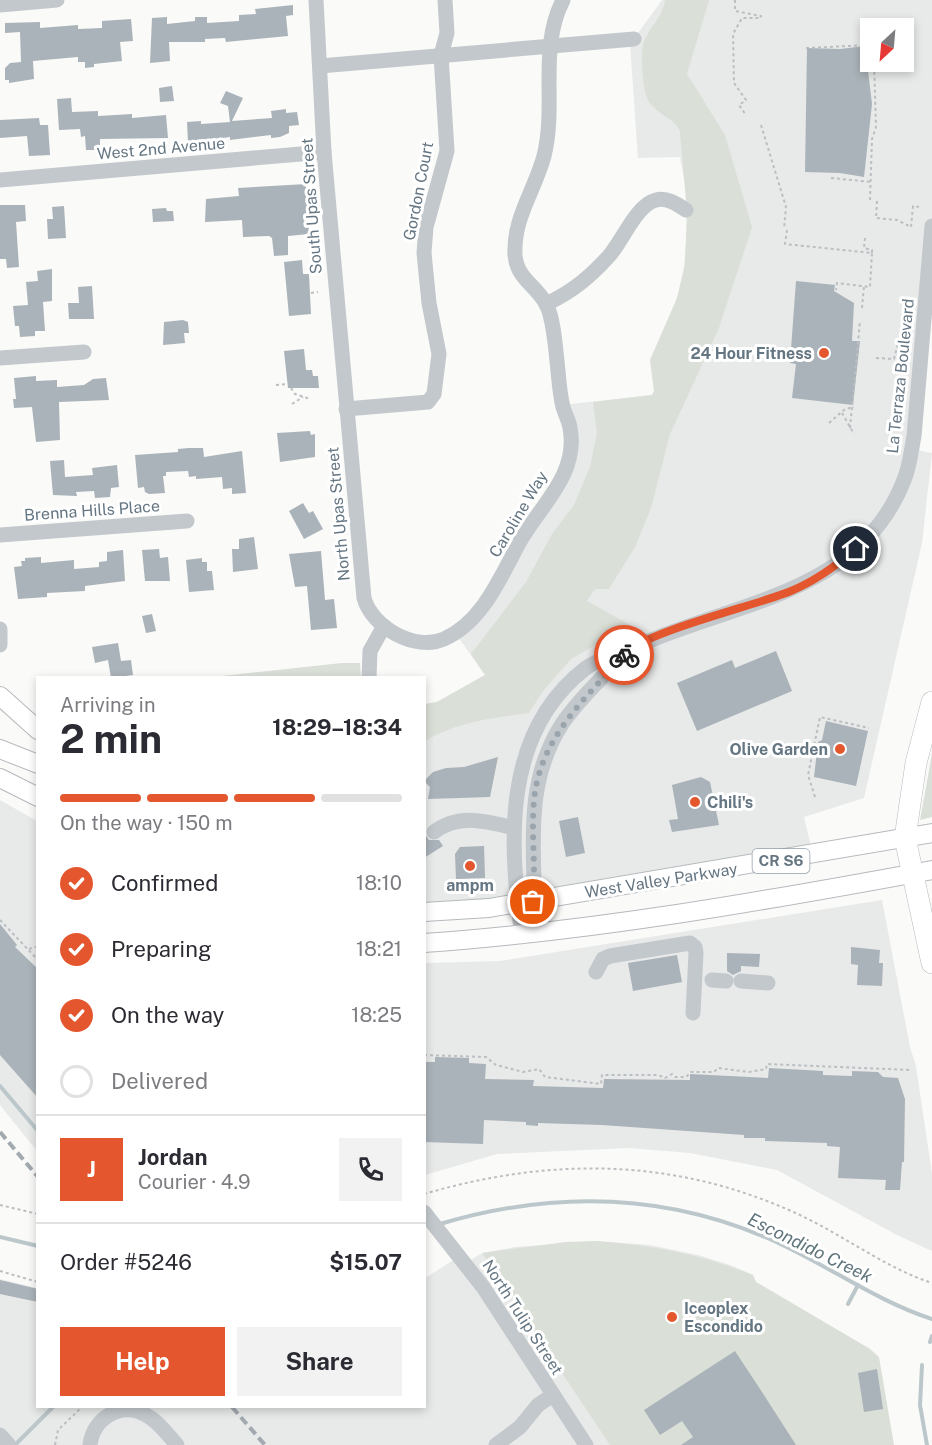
<!DOCTYPE html>
<html lang="en">
<head>
<meta charset="utf-8">
<style>
	:root { --surface:#fff; --page:#f2f2f3; --text:#2b2b33; --muted:#7c7c81; --line:#e1e1e2; --accent:#e4572e }
	body { margin:0; font-family:"Public Sans",sans-serif; background:var(--page); color:var(--text); height:100vh; display:flex; flex-direction:column; font-size:22px; white-space:nowrap }
	* { box-sizing:border-box; margin:0 }
	p { font-size:20px; color:var(--muted) }
	.icon { flex:none; width:33px; height:33px; fill:none; stroke:currentColor; stroke-width:2; stroke-linecap:round; stroke-linejoin:round }
	.map { position:relative; flex:1; overflow:hidden }
	.panel { position:absolute; left:36px; top:676px; width:390px; height:732px; display:flex; flex-direction:column; background:var(--surface); border-radius:0px; box-shadow:0 3px 9px #0003 }
	.panel>* { flex:none }
	.needle { width:39px; rotate:206deg }
	.tools { position:absolute; left:860px; top:18px; display:grid; gap:12px }
	.tools a { display:grid; place-items:center; width:54px; height:54px; border-radius:0px; background:var(--surface); box-shadow:0 3px 9px #0003; font-size:30px }
	.pin { position:absolute; display:grid; place-items:center; width:51px; height:51px; color:#fff; margin:-26px; border:3px solid #fff; border-radius:50%; box-shadow:0 2px 6px #0007 }
	.courier { position:absolute; display:grid; place-items:center; width:60px; height:60px; margin:-30px; border:4px solid #e4572e; border-radius:50%; background:#fff; color:#222; box-shadow:0 2px 8px #0007 }
	.overview em { font-style:normal; font-weight:700 }
	.overview div { display:flex; flex-direction:column-reverse }
	.overview { display:flex; align-items:center; justify-content:space-between; height:102px; padding:0 24px }
	h1 { font-size:39px; font-weight:700; line-height:45px }
	.bar { display:grid; grid-template-columns:repeat(4,1fr); gap:9px 6px; align-content:center; height:72px; padding:0 24px }
	.bar i { height:8px; border-radius:4px; background:var(--line) }
	.bar .on { background:var(--accent) }
	.bar p { grid-column:span 4 }
	.line { display:flex; align-items:center; gap:15px; padding:0 24px; border-top:2px solid var(--line) }
	.line div { flex:1 }
	.round { display:grid; place-items:center; flex:none; width:63px; height:63px; border-radius:0px; background:var(--page) }
	ol { padding:0 24px; list-style:none }
	li { display:flex; align-items:center; gap:18px; height:66px }
	li p { margin-inline-start:auto }
	li .icon { padding:6px; border-radius:50%; background:var(--accent); color:#fff; stroke-width:4 }
	li:last-child { color:var(--muted) }
	li i { width:33px; height:33px; border:3px solid var(--line); border-radius:50% }
	.button { display:flex; gap:12px; margin-top:auto; padding:12px 24px }
	.button a { flex:1; height:69px; border-radius:0px; background:var(--accent); color:#fff; font-size:24px; font-weight:700; line-height:69px; text-align:center }
	.button a+a { background:var(--page); color:var(--text) }
	.map>svg:first-child { display:block }
	.built { fill:#e8e9e9; fill-rule:evenodd }
	.green { fill:#dadfd7 }
	.lines { fill:none; stroke-linecap:round; stroke-linejoin:round }
	.stream { stroke:#bbc7cb; stroke-width:4 }
	.building { fill:#aab3b9 }
	.major-casing { stroke:#b5babe; stroke-width:20 }
	.highway-casing { stroke:#b4b9bd; stroke-width:22 }
	.path { stroke:#bbbfc2; stroke-width:2; stroke-dasharray:3 3; stroke-linecap:butt }
	.minor { stroke:#c3c8cc; stroke-width:15 }
	.major { stroke:#fff; stroke-width:18 }
	.highway { stroke:#fff; stroke-width:21 }
	.rail { stroke:#a2aab0; stroke-width:4; stroke-dasharray:9 4.5; stroke-linecap:butt }
	.done { stroke:#99a4ac; stroke-width:6; stroke-dasharray:0 10.8 }
	.route { stroke:#e4572e; stroke-width:8 }
	.poi-dot { fill:#e4572e; stroke:#fff; stroke-width:2 }
	.labels { text-anchor:middle; stroke-width:6; stroke-linejoin:round; paint-order:stroke }
	.shield { fill:#fff; stroke:#939fa8; stroke-width:1.5 }
	.shield-label { font-size:15px; font-weight:bold; fill:#657683 }
	.street-label { font-size:16px; fill:#657683; stroke:#fff }
	.poi-label { font-size:16px; font-weight:bold; fill:#657683; stroke:#fff; text-anchor:end }
	.water-label { font-size:18px; font-style:italic; fill:#60757c; stroke:#fff }
</style>
</head>
<body>
<div class="map">
<svg width="932" height="1445" viewBox="0 0 932 1445">
	<rect width="100%" height="100%" fill="#fafaf8"/>
	<!-- built -->
	<g class="built">
		<path d="M662 0H932V226L912 449 932 453 922 543 864 798 804 817 813 855 425 912V704L437 702 485 675 456 634 471 621 566 466 562 405 652 395 654 391 650 360 674 307 683 279 687 231 686 190 680 157 638 158 630 44ZM870 28H903V62H870Z"/>
		<polygon points="0,800 37,821 37,1151 0,1105"/>
		<polygon points="882,900 910,1047 916,1066 932,1174 932,1251 897,1235 777,1170 690,1153 628,1148 497,1154 425,1175 425,963 500,961"/>
		<polygon points="596,1241 650,1245 698,1255 730,1265 753,1275 756,1282 870,1349 894,1445 0,1445 0,1279 37,1288 38,1407 424,1407 425,1278 460,1256 466,1263 482,1253 515,1247"/>
	</g>
	<!-- green -->
	<g class="green">
		<path d="M665 0H709L687 74 725 135 752 227 719 328 670 434 651 508 635 547 609 589H595L587 601 630 625 571 659 543 691 529 713C492 718 457 722 425 741V704L437 702 485 675 471 654 526 582 552 534 574 505 590 467 597 433 593 402 652 395 654 391 650 360 677 298 685 264 687 212 680 132C676 118 656 115 648 100 643 90 640 56 643 45 647 29 663 18 665 0Z"/>
		<polygon points="342,663 360,663 361,678 203,678"/>
		<polygon points="932,754 932,817 920,820"/>
		<path d="M596 1241C651 1245 702 1254 753 1275L756 1282 870 1349 879 1357 894 1445H610L482 1253 566 1242Z"/>
	</g>
	<g class="lines">
		<!-- stream -->
		<g class="stream">
			<polyline points="0,1086 38,1131"/>
			<path d="M440 1224C548 1192 659 1192 765 1237 822 1261 873 1300 932 1319"/>
			<polyline points="0,1237 38,1246"/>
			<polyline points="848,1304 858,1285"/>
			<polyline points="930,1342 932,1336"/>
			<polyline points="922,1365 920,1405 927,1445"/>
			<polyline points="15,1445 53,1407"/>
		</g>
	</g>
	<!-- building -->
	<g class="building">
		<polygon points="293,5 293,15 286,16 288,36 226,42 225,38 205,39 205,42 169,42 170,61 150,63 152,18 167,17 167,24 195,21 195,17 207,17 207,23 239,21 239,15 256,14 255,9"/>
		<polygon points="131,19 133,41 120,42 122,61 94,64 94,67 85,68 85,62 78,62 78,57 33,61 34,79 9,83 9,80 5,80 5,68 10,63 21,62 20,32 5,33 5,23 40,22 40,28 78,25 78,29 102,28 102,21"/>
		<polygon points="865,46 872,104 864,177 840,173 805,172 807,48 840,49"/>
		<polygon points="172,86 174,101 160,102 159,88"/>
		<polygon points="226,91 243,98 232,121 272,118 271,111 286,109 286,113 297,112 299,125 289,126 289,133 280,137 271,138 271,135 230,140 230,137 188,143 187,122 201,121 201,124 230,122 228,106 220,103"/>
		<polygon points="71,98 72,112 98,111 98,116 132,114 132,118 166,115 168,138 100,139 100,150 86,150 85,136 81,137 80,129 59,130 57,99"/>
		<polygon points="39,118 40,125 48,125 50,155 29,156 27,136 0,138 0,120"/>
		<polygon points="306,184 309,234 288,236 288,255 274,256 272,238 269,236 243,237 242,220 205,222 206,199 239,196 238,188"/>
		<polygon points="0,205 25,205 26,221 16,222 19,267 7,268 6,259 0,259"/>
		<polygon points="64,206 66,238 48,239 47,219 53,219 52,207"/>
		<polygon points="166,208 167,211 173,211 174,221 153,222 152,209"/>
		<polygon points="302,260 303,274 309,274 311,314 289,316 284,262"/>
		<polygon points="52,269 52,301 43,302 45,331 35,331 35,336 20,337 19,326 15,326 13,306 28,305 26,282 38,281 37,271"/>
		<polygon points="796,281 835,285 834,291 854,303 852,341 860,341 853,405 792,398 796,364 790,363"/>
		<polygon points="92,286 94,319 69,319 68,303 79,303 78,287"/>
		<polygon points="183,320 188,322 189,333 184,333 185,343 163,345 164,322"/>
		<polygon points="304,349 306,370 312,370 313,376 318,376 319,388 288,388 284,351"/>
		<polygon points="36,376 36,381 57,380 57,387 84,385 93,379 106,378 109,400 59,402 60,440 36,442 32,407 14,408 13,399 16,399 14,378"/>
		<polygon points="310,431 311,435 315,434 315,457 280,462 277,433"/>
		<polygon points="189,448 203,448 204,457 242,451 246,493 232,494 232,488 223,489 222,477 196,479 196,476 189,477 188,471 166,472 166,476 163,476 165,493 149,494 145,492 144,487 138,488 135,455 178,452 178,449"/>
		<polygon points="64,460 65,477 93,475 92,468 117,465 119,487 111,488 110,497 95,498 94,491 76,492 77,496 53,495 50,461"/>
		<polygon points="303,503 309,513 313,511 323,529 304,539 289,511"/>
		<polygon points="254,537 258,569 233,572 232,549 239,549 239,539"/>
		<polygon points="159,549 160,558 168,557 170,581 145,581 142,550"/>
		<polygon points="123,550 125,581 85,586 85,591 47,593 47,597 18,599 14,567 22,566 21,561 25,561 25,558 41,557 41,563 74,560 74,569 99,567 99,562 107,561 107,552"/>
		<polygon points="321,551 325,600 334,599 337,628 311,630 307,586 295,587 289,554"/>
		<polygon points="202,558 202,562 207,562 207,571 212,571 214,590 189,592 186,560"/>
		<polygon points="152,614 156,631 146,633 142,616"/>
		<polygon points="118,643 121,661 131,660 133,675 111,678 108,660 95,663 92,647"/>
		<polygon points="776,651 792,691 697,731 677,683 732,660 735,668"/>
		<polygon points="826,721 868,731 856,786 814,777 818,742 822,740"/>
		<polygon points="498,757 490,797 428,799 430,787 424,781 433,772 446,768 464,767"/>
		<polygon points="701,777 710,782 719,825 672,832 669,820 678,819 672,785"/>
		<polygon points="578,817 585,853 566,857 559,821"/>
		<polygon points="424,833 429,840 439,840 443,846 424,858"/>
		<polygon points="484,846 485,878 456,879 455,854 460,847"/>
		<polygon points="0,924 17,945 15,947 38,969 38,1098 0,1055"/>
		<polygon points="851,947 880,950 879,963 883,963 882,986 857,985 858,965 851,964"/>
		<polygon points="727,953 760,954 759,967 741,966 741,971 733,975 727,971"/>
		<polygon points="677,955 682,982 633,991 628,963"/>
		<polygon points="435,1057 469,1058 469,1063 486,1064 485,1079 534,1080 533,1086 603,1088 604,1079 690,1080 690,1074 768,1078 769,1068 823,1071 823,1075 852,1076 852,1071 878,1072 883,1077 898,1078 905,1099 904,1162 902,1162 900,1190 885,1190 886,1180 838,1178 840,1147 827,1146 827,1143 765,1141 765,1138 744,1138 744,1135 602,1125 538,1123 538,1126 526,1125 526,1122 484,1120 483,1144 424,1142 424,1062 435,1062"/>
		<polygon points="0,1280 38,1289 38,1302 0,1294"/>
		<polygon points="735,1351 762,1392 796,1445 681,1445 693,1437 682,1421 660,1435 644,1410"/>
		<polygon points="877,1369 883,1409 864,1412 858,1373"/>
	</g>
	<g class="lines">
		<!-- major casing -->
		<g class="major-casing">
			<g id="major">
				<polyline points="0,696 38,730"/>
				<polyline points="0,749 38,764"/>
				<polyline points="0,778 38,797"/>
				<polyline points="424,912 489,908 932,833"/>
				<path d="M424 943C595 931 764 901 932 870"/>
			</g>
		</g>
		<!-- highway casing -->
		<g class="highway-casing">
			<polyline id="highway" points="932,702 916,763 905,838 932,963"/>
		</g>
		<!-- path -->
		<g class="path">
			<polyline points="735,0 735,11 761,16 761,18 742,18 733,34 734,83 746,100 739,105 746,115"/>
			<polyline points="806,48 870,45"/>
			<polyline points="761,125 786,207 784,229"/>
			<polyline points="831,178 872,182"/>
			<polyline points="870,200 872,139 876,127 874,62"/>
			<polyline points="877,201 876,218 897,220 911,227 913,206 920,207"/>
			<polyline points="787,230 785,244 872,253 870,287 837,283 836,290"/>
			<polyline points="865,238 864,248 872,250 872,253"/>
			<polyline points="311,293 318,292"/>
			<polyline points="862,308 864,286"/>
			<polyline points="876,358 894,359 907,308 911,308"/>
			<polyline points="276,385 288,384"/>
			<polyline points="291,388 295,394 310,399"/>
			<polyline points="292,404 303,397"/>
			<polyline points="842,413 854,434"/>
			<polyline points="829,423 845,409 854,407"/>
			<polyline points="850,428 860,321"/>
			<polyline points="815,797 808,775 820,717 869,728"/>
			<polyline points="0,920 38,960"/>
			<polyline points="29,949 38,946"/>
			<polyline points="424,1055 486,1057 496,1065 523,1072 539,1069 545,1077 601,1084 602,1075 658,1075 665,1078 672,1074 675,1077 686,1077 691,1072 714,1072 718,1068 749,1072 766,1069 767,1064 910,1070"/>
			<path d="M424 1194C554 1156 679 1158 802 1216 846 1237 886 1268 932 1283"/>
			<polyline points="0,1205 38,1214"/>
			<polyline points="0,1271 38,1282"/>
			<polyline points="55,1445 58,1430 82,1407"/>
		</g>
		<!-- minor -->
		<g class="minor">
			<path d="M316 0 324 152 364 598C372 627 415 652 444 639 482 622 499 580 518 545 538 507 579 476 570 428 569 421 565 414 563 407 560 395 559 382 558 371 556 353 554 318 546 304 536 285 517 279 515 255 513 218 535 190 544 156 557 104 538 49 563 0"/>
			<polyline points="0,5 57,0"/>
			<polyline points="320,66 634,39"/>
			<polyline points="0,180 324,152"/>
			<path d="M546 304C572 292 590 277 609 256 622 242 636 205 656 200 667 197 677 204 686 210"/>
			<polyline points="0,358 84,352"/>
			<polyline points="346,409 428,402 434,394 439,354 429,303 424,253 426,227 447,151 441,55 447,33 445,0"/>
			<polyline points="0,535 187,521"/>
			<polyline points="0,629 0,645"/>
			<polyline points="369,678 370,651 384,626"/>
			<path d="M434 832C459 813 485 821 514 828"/>
			<path d="M536 934C534 915 535 898 534 879 532 824 531 772 562 724 580 697 605 676 626 652"/>
			<path d="M522 936C509 843 502 732 586 668 598 659 615 656 628 650 726 603 859 597 904 480 910 466 911 451 914 436L932 226"/>
			<polyline points="596,972 603,959 610,956 690,943 695,947 696,953 693,1013"/>
			<polyline points="712,980 726,981"/>
			<polyline points="741,981 768,983"/>
			<polyline points="424,1212 483,1287 586,1445"/>
			<polyline points="0,1435 9,1445"/>
			<path d="M90 1445C93 1418 121 1401 146 1415 158 1421 168 1435 177 1445"/>
			<polyline points="496,1445 520,1427 538,1405 553,1395"/>
		</g>
		<!-- major -->
		<use href="#major" class="major"/>
		<!-- highway -->
		<use href="#highway" class="highway"/>
		<!-- rail -->
		<g class="rail">
			<polyline points="0,1132 38,1177"/>
			<polyline points="232,1407 265,1445"/>
		</g>
	</g>
	<g class="lines">
		<!-- done -->
		<path class="done" d="M533 902C536 868 531 834 534 800 540 738 585 699 624 655"/>
		<!-- route -->
		<path class="route" d="M624 655C645 631 755 606 791 591 815 581 836 566 856 549"/>
	</g>
	<!-- markers -->
	<g class="poi-dot">
		<circle cx="824" cy="353" r="6"/>
		<circle cx="840" cy="749" r="6"/>
		<circle cx="695" cy="802" r="6"/>
		<circle cx="470" cy="866" r="6"/>
		<circle cx="672" cy="1317" r="6"/>
	</g>
	<g class="labels">
		<!-- shield labels -->
		<rect class="shield" x="752.5" y="849" width="57" height="24" rx="4.5"/>
		<g class="shield-label">
			<text x="781" y="866">CR S6</text>
		</g>
		<!-- street labels -->
		<g class="street-label">
			<text transform="translate(161 148) rotate(-5)" y="6">West 2nd Avenue</text>
			<text transform="translate(418 191) rotate(-79)" y="6">Gordon Court</text>
			<text transform="translate(311 206) rotate(-94)" y="6">South Upas Street</text>
			<text transform="translate(900 376) rotate(-84)" y="6">La Terraza Boulevard</text>
			<text transform="translate(92 510) rotate(-4)" y="6">Brenna Hills Place</text>
			<text transform="translate(338 514) rotate(-95)" y="6">North Upas Street</text>
			<text transform="translate(518 514) rotate(-59)" y="6">Caroline Way</text>
			<text transform="translate(661 880) rotate(-9)" y="6">West Valley Parkway</text>
			<text transform="translate(523 1317) rotate(57)" y="6">North Tulip Street</text>
		</g>
		<!-- poi labels -->
		<g class="poi-label">
			<text x="812" y="359">24 Hour Fitness</text>
			<text x="828" y="755">Olive Garden</text>
			<text x="707" y="808" text-anchor="start">Chili's</text>
			<text x="470" y="891" text-anchor="middle">ampm</text>
			<text x="684" y="1314" text-anchor="start">Iceoplex<tspan x="684" dy="18">Escondido</tspan></text>
		</g>
		<!-- water labels -->
		<g class="water-label">
			<text transform="translate(810 1248) rotate(26)" y="6">Escondido Creek</text>
		</g>
	</g>
</svg>
<div class="tools">
<a><svg class="needle" viewBox="-14 -14 28 28"><path d="M0-13l5 13h-10z" fill="#e53935"/><path d="M0 13l5-13h-10z" fill="#7c7c81"/></svg></a>
</div>
<div class="pin" style="left:533px;top:902px;background:#ea580c"><svg class="icon" aria-label="bag" viewBox="0 0 24 24"><path d="M5 8h14l-1 12H6zM9 8a3 3 0 0 1 6 0"/></svg></div>
<div class="pin" style="left:856px;top:549px;background:#1f2937"><svg class="icon" aria-label="home" viewBox="0 0 24 24"><path d="M3 11l9-7 9 7M6 9v11h12V9"/></svg></div>
<div class="courier" style="left:624px;top:655px"><svg class="icon" aria-label="bike" viewBox="0 0 24 24"><circle cx="6" cy="16" r="4"/><circle cx="18" cy="16" r="4"/><path d="M6 16l4-8h5l3 8M10 8l3 8H6M13 5h3"/></svg></div>
<section class="panel">
<div class="overview"><div><h1>2 min</h1><p>Arriving in</p></div><em>18:29–18:34</em></div>
<div class="bar"><i class="on"></i><i class="on"></i><i class="on"></i><i></i><p>On the way · 150 m</p></div>
<ol>
<li><svg class="icon" aria-label="check" viewBox="0 0 24 24"><path d="M5 12l5 5 9-10"/></svg>Confirmed<p>18:10</p></li>
<li><svg class="icon" aria-label="check" viewBox="0 0 24 24"><path d="M5 12l5 5 9-10"/></svg>Preparing<p>18:21</p></li>
<li><svg class="icon" aria-label="check" viewBox="0 0 24 24"><path d="M5 12l5 5 9-10"/></svg>On the way<p>18:25</p></li>
<li><i></i>Delivered</li>
</ol>
<div class="line" style="height:108px"><b class="round" style="background:var(--accent);color:#fff">J</b><div><b>Jordan</b><p>Courier · 4.9</p></div><a class="round"><svg class="icon" aria-label="phone" viewBox="0 0 24 24"><path d="M5 4h4l2 5-3 2q2 4 5 5l2-3 5 2v4C11 20 4 13 5 4z"/></svg></a></div>
<div class="line" style="height:78px"><div>Order #5246</div><b>$15.07</b></div>
<div class="button"><a>Help</a><a>Share</a></div>
</section>
</div>
</body>
</html>
